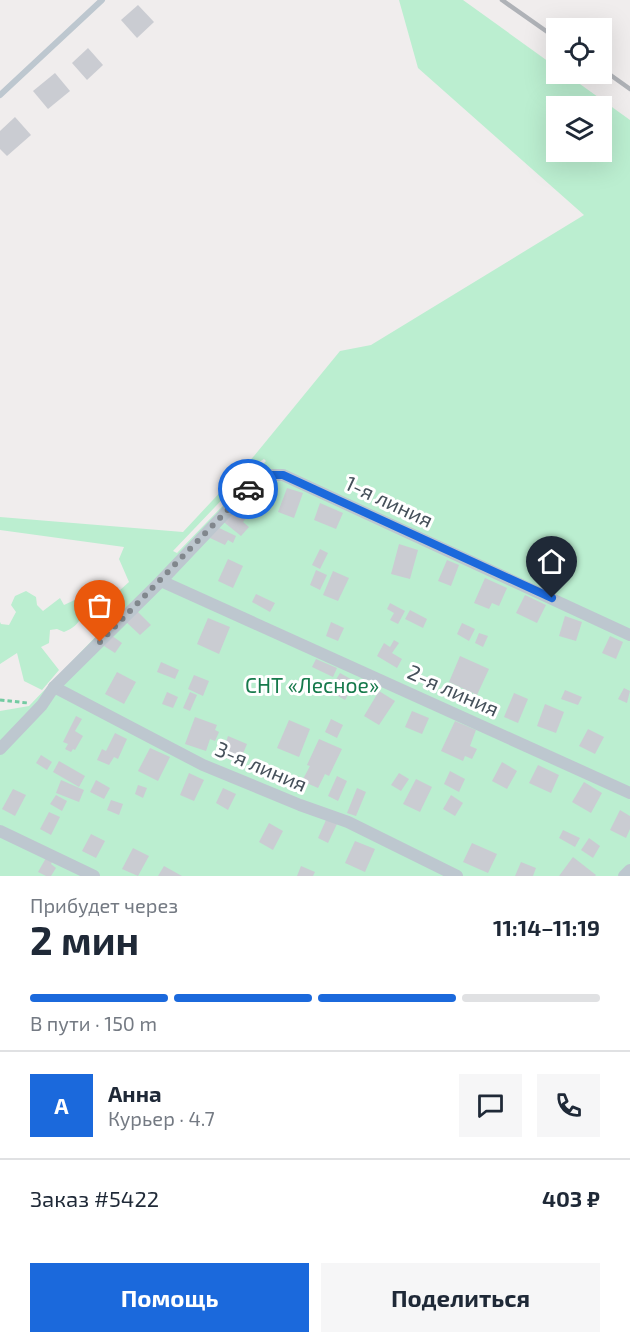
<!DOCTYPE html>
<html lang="ru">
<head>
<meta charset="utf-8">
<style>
	:root { --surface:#fff; --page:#f6f6f7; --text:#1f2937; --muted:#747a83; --line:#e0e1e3; --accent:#1b69dc }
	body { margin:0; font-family:"Exo 2",sans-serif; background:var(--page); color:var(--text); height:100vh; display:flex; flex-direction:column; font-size:22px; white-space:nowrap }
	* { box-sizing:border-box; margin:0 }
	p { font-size:20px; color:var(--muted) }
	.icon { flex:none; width:33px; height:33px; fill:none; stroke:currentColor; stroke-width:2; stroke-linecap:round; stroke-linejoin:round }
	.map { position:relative; height:876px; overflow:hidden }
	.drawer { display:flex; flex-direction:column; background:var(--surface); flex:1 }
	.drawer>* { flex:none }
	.tools { position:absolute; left:546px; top:18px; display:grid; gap:12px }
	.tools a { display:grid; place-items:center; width:66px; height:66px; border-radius:0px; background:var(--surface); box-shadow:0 6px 24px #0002; font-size:30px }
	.pin { position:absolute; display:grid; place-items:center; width:51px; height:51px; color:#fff; margin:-62px -26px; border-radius:50% 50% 50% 0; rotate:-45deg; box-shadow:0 0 6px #0007 }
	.pin .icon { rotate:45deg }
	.courier { position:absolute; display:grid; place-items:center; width:60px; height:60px; margin:-30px; border:4px solid #1b69dc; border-radius:50%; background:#fff; color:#222; box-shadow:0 2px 8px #0007 }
	.summary em { font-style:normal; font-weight:700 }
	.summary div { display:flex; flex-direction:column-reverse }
	.summary { display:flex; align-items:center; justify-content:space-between; height:102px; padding:0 30px }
	h1 { font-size:39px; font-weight:700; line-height:45px }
	.bar { display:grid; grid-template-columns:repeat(4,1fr); gap:9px 6px; align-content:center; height:72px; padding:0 30px }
	.bar i { height:8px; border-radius:4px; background:var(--line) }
	.bar .on { background:var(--accent) }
	.bar p { grid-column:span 4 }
	.line { display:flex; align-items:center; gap:15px; padding:0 30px; border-top:2px solid var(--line) }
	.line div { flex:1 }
	.round { display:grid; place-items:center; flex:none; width:63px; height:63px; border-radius:0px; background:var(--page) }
	.action { display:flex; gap:12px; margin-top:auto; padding:12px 30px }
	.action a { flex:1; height:69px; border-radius:0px; background:var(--accent); color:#fff; font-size:24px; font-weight:700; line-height:69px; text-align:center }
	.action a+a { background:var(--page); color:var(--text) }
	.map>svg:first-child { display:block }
	.green { fill:#bbeed0; fill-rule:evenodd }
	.building { fill:#caccd2 }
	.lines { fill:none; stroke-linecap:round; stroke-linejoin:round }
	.path { stroke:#73cba2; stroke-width:3; stroke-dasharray:4.5 3; stroke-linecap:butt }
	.lane { stroke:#bdc7cf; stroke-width:6 }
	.street { stroke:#bdc7cf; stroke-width:12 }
	.rail { stroke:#afb2b7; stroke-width:4.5 }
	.done { stroke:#81878d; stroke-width:6; stroke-dasharray:0 10.8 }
	.route { stroke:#1b69dc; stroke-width:8 }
	.labels { text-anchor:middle; stroke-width:6; stroke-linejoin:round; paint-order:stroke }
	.street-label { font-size:21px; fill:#45505a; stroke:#fff }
	.park-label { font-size:21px; fill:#177a4c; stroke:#fff }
</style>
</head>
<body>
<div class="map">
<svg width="630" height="876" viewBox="0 0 630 876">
	<rect width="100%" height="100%" fill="#f0eded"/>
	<!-- green -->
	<g class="green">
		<path d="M399 0H463L556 67V74H566L630 120V876H0V711L29 706 103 629 91 616 129 582 119 559 124 547 0 530V517L183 532 254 456 340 351 371 345 584 215 418 68ZM556 106H602V152H556ZM264 459 266 461 177 553 173 551 256 464Z"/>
		<path d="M26 591 36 597 37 605 43 611 60 598 64 605 81 597 86 598C85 614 80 626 64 632L57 629 50 630 49 643 41 647 59 670 42 690 24 681 17 653 0 664V622L1 624 9 625 16 612 11 605 15 596Z"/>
	</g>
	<!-- building -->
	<g class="building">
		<polygon points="138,5 154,22 137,38 121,20"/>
		<polygon points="88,48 103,65 87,80 72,63"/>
		<polygon points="55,73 70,91 48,109 33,91"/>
		<polygon points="15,117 31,135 7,156 0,149 0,131"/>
		<polygon points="287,488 303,493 294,518 278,512"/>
		<polygon points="320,503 343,513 336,529 314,520"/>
		<polygon points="243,509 249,514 243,522 249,527 241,536 220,519 227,510 237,517"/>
		<polygon points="215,526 236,536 233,543 228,540 225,545 210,538"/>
		<polygon points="399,544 418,550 410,579 391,574"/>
		<polygon points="320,549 328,553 320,569 312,565"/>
		<polygon points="228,559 243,566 233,588 218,581"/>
		<polygon points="447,560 459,565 451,586 438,581"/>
		<polygon points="316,570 327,575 320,590 310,585"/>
		<polygon points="333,571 349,578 338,601 323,595"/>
		<polygon points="485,578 507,588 499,606 492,603 489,609 474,603"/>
		<polygon points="256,594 275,603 270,612 252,602"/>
		<polygon points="525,595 546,605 537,623 516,613"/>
		<polygon points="390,603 405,611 398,624 390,620 394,613 387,609"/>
		<polygon points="136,610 151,625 140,635 125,621"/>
		<polygon points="410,610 427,619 423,628 405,619"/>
		<polygon points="565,616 582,622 576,641 559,636"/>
		<polygon points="208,618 230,627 219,654 197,644"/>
		<polygon points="331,622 344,628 338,641 326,636"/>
		<polygon points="462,623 475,629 469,641 457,634"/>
		<polygon points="479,633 488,636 483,647 475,643"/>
		<polygon points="111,635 122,643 115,653 104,646"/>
		<polygon points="610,636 623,642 616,659 602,653"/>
		<polygon points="394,640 399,643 392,653 402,659 397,668 377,656 384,643 390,647"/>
		<polygon points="460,656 489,669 477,695 449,682"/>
		<polygon points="316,659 337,668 333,677 312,667"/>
		<polygon points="161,662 179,670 175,679 157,672"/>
		<polygon points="117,672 136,682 124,704 105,694"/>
		<polygon points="340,673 356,682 345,700 329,691"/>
		<polygon points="194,675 209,681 203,696 188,689"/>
		<polygon points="624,688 630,691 627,703 618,699"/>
		<polygon points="565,690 582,697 578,705 561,699"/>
		<polygon points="379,691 395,701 379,725 364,716"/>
		<polygon points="167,692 178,697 173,708 162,704"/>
		<polygon points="190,692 197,695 190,711 183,708"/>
		<polygon points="514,693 528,699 518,723 504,717"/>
		<polygon points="545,704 564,712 556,733 537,726"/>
		<polygon points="412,711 429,718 422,734 405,727"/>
		<polygon points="76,716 82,719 75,731 83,736 75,750 73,749 71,752 65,749 68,744 63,742"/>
		<polygon points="195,717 217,725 215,730 219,732 215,741 210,739 206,751 185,744"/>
		<polygon points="331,719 343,725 337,738 325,732"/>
		<polygon points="289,720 310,729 299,757 277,748"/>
		<polygon points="455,721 476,730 470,746 477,749 472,759 465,756 463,761 441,751"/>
		<polygon points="588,729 604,737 595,754 579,746"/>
		<polygon points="115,733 127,739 118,759 114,757 109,765 97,760 102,749 106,751"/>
		<polygon points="228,736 247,744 239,763 221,756"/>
		<polygon points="319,739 342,749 329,776 325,774 318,788 302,781 310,766 307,765"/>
		<polygon points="150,748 170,757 158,781 138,771"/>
		<polygon points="41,755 52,762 47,770 36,763"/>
		<polygon points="59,761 85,776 79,787 53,772"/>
		<polygon points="502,762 517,771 507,789 492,781"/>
		<polygon points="538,765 559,775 551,793 529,783"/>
		<polygon points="450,771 465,779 459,792 444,784"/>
		<polygon points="189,773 204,780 194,801 180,795"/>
		<polygon points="399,773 409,779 401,791 391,785"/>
		<polygon points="337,776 347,781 338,801 328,796"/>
		<polygon points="416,779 432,787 420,812 403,804"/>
		<polygon points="61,780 84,790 79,802 56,793"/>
		<polygon points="96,780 110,788 104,799 90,792"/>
		<polygon points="584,782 602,793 591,813 572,802"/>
		<polygon points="138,785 147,788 143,798 135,794"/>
		<polygon points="223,788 236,794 228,810 216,803"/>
		<polygon points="357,788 366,792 356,816 347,813"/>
		<polygon points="13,789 26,795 15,816 2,809"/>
		<polygon points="56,795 67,801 62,811 50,804"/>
		<polygon points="451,795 463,803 455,816 443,809"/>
		<polygon points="111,800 123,804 119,815 107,810"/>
		<polygon points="620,810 630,816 630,829 626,838 610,830"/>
		<polygon points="49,812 60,817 51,835 40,829"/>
		<polygon points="326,820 337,824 328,843 318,838"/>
		<polygon points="269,823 283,831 273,850 259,842"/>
		<polygon points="563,830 580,838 575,847 559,838"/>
		<polygon points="91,834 105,841 96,858 82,851"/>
		<polygon points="589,838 600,846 593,858 581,850"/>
		<polygon points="355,841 375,849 365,872 345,863"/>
		<polygon points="472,843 497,854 488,873 463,862"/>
		<polygon points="133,848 149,856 138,876 122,869"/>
		<polygon points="573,857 596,875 595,876 559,876"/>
		<polygon points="46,858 52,862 51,864 56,868 51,876 46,876 38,872"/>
		<polygon points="521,862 536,868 533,876 515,876"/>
		<polygon points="164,866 182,876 158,876"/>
		<polygon points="301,866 315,872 313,876 297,876"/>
	</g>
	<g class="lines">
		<!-- path -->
		<polyline class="path" points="0,700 28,703"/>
		<!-- lane -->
		<polyline class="lane" points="0,95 102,0"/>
		<!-- street -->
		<g class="street">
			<polyline points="161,581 630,793"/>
			<polyline points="54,687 203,765 300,805 348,822 457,876"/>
			<polyline points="0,749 42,705 54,687 161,581 251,486 269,475 283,475 630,635"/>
			<polyline points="0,831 94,876"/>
			<polyline points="624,876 630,870"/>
		</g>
		<!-- rail -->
		<g class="rail">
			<polyline points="502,0 556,38"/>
			<polyline points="602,69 630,89"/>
		</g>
	</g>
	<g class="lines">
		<!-- done -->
		<polyline class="done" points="100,642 248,489"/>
		<!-- route -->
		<polyline class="route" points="248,489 269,475 283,475 552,598"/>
	</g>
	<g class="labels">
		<!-- street labels -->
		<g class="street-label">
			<text transform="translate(389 502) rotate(25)" y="7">1-я линия</text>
			<text transform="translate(453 691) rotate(24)" y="7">2-я линия</text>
			<text transform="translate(261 767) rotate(23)" y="7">3-я линия</text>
		</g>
		<!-- park labels -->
		<g class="park-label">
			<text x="312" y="693">СНТ «Лесное»</text>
		</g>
	</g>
</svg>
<div class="tools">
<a><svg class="icon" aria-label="locate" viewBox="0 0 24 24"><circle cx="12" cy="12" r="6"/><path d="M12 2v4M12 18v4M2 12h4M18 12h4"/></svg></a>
<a><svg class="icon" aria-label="layers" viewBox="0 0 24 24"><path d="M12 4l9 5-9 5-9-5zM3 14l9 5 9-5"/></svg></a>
</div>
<div class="pin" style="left:100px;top:642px;background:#ea580c"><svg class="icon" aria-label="bag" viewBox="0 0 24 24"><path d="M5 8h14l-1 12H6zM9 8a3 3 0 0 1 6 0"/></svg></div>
<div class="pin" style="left:552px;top:598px;background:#1f2937"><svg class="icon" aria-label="home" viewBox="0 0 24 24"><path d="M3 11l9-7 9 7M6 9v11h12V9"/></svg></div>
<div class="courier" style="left:248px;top:489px"><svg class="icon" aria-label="car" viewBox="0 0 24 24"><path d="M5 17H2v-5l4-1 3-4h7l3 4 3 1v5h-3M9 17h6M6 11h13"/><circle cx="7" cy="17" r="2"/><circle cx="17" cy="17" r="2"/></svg></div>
</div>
<section class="drawer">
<div class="summary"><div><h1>2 мин</h1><p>Прибудет через</p></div><em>11:14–11:19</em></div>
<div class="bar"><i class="on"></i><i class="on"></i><i class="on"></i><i></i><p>В пути · 150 m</p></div>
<div class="line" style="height:108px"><b class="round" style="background:var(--accent);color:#fff">А</b><div><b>Анна</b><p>Курьер · 4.7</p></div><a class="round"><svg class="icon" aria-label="chat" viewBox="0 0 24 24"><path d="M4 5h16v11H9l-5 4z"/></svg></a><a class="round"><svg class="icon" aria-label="phone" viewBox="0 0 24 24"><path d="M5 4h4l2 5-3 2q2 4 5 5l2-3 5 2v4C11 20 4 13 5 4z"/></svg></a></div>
<div class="line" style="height:78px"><div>Заказ #5422</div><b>403 ₽</b></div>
<div class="action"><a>Помощь</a><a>Поделиться</a></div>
</section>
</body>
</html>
